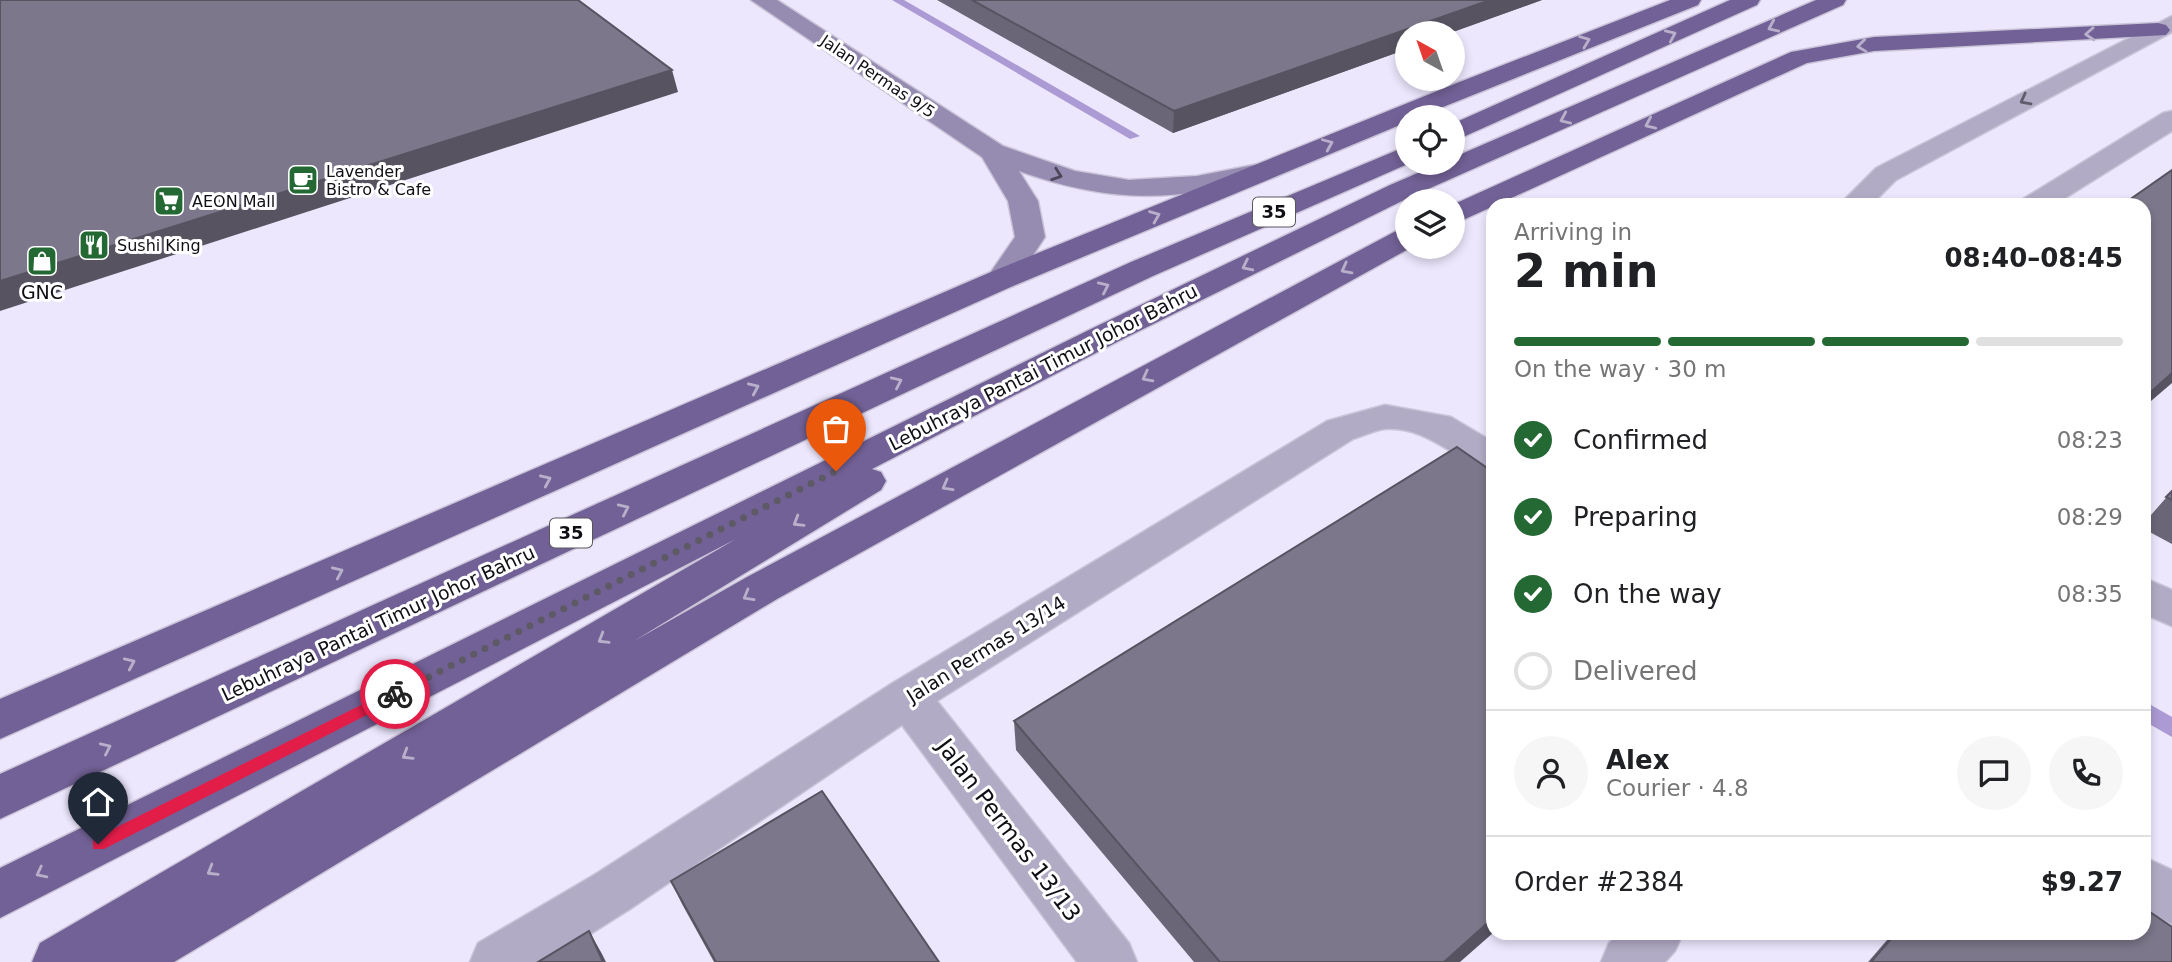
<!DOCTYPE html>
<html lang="en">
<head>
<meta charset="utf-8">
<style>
	:root { --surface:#fff; --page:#f6f6f6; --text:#202124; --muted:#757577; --line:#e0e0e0; --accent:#246833 }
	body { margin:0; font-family:"DejaVu Sans",sans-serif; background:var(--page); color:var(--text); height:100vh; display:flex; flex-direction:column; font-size:26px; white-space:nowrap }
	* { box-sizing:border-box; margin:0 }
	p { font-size:23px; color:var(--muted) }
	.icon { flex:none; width:38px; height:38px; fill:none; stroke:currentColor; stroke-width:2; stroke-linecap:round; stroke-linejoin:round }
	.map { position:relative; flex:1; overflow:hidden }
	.panel { position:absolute; left:1486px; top:198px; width:665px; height:742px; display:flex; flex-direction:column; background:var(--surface); border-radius:21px; box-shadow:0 4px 10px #0003 }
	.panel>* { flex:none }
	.needle { width:46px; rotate:320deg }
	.controls { position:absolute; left:1395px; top:21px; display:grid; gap:14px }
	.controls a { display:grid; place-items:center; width:70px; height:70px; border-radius:50%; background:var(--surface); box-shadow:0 4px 10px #0003; font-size:35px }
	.pin { position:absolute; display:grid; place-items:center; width:60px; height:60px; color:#fff; margin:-72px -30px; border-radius:50% 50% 50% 0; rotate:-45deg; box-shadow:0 0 7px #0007 }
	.pin .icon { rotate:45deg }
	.courier { position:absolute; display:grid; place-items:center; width:70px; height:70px; margin:-35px; border:5px solid #e11d48; border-radius:50%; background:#fff; color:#222; box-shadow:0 2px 9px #0007 }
	.head em { font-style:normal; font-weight:700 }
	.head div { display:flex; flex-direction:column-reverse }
	.head { display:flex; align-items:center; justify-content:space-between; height:119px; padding:0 28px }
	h1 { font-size:46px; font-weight:700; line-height:52px }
	.bar { display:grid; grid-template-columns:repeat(4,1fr); gap:10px 7px; align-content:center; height:84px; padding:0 28px }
	.bar i { height:9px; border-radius:5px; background:var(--line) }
	.bar .active { background:var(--accent) }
	.bar p { grid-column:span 4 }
	.line { display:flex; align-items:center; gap:18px; padding:0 28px; border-top:2px solid var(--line) }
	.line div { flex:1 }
	.round { display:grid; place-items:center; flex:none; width:74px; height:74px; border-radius:37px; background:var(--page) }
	ol { padding:0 28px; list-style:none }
	li { display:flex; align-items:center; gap:21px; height:77px }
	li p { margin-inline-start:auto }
	li .icon { padding:7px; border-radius:50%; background:var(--accent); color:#fff; stroke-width:4 }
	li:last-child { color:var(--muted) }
	li i { width:38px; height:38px; border:4px solid var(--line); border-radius:50% }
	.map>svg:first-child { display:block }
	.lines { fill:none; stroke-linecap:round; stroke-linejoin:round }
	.stream { fill:#ab9ad3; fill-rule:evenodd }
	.street-casing { stroke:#cac4d8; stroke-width:3 }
	.secondary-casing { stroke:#cac4d8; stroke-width:3 }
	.highway-casing { stroke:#cac4d8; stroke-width:3 }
	.street { fill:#b2abc5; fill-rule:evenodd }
	.secondary { fill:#968cb1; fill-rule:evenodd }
	.highway { fill:#726196; fill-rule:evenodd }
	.wall { fill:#6b6677 }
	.shaded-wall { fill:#575361 }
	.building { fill:#7c778a; stroke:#575361; stroke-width:2 }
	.oneway { stroke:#b8b0ca }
	.oneway2 { stroke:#615c6d }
	.oneway3 { stroke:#4c475b }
	.route { fill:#e11d48 }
	.done { stroke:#5d5a66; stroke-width:7; stroke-dasharray:0 12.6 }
	.labels { text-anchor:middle; stroke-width:6; stroke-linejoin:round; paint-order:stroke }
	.far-street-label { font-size:16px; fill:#100e15; stroke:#fff }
	.far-poi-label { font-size:16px; fill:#100e15; stroke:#fff; text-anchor:start }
	.shield { fill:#fff; stroke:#58565b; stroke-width:2 }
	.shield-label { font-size:18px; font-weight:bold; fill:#100e15 }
	.poi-label { font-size:19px; fill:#100e15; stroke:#fff }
	.street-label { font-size:19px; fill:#100e15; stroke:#fff }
	.near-street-label { font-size:23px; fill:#100e15; stroke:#fff }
</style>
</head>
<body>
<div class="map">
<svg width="2172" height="962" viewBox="0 0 2172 962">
	<rect width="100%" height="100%" fill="#ede7fd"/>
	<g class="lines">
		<!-- stream -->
		<g class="stream">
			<polygon points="892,0 904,0 1140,136 1130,139"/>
			<polygon points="2144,701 2172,717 2172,737 2144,721"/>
		</g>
		<!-- street casing -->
		<g class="street-casing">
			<g id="street">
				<polygon points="2172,16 2172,32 1896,180 1871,205 1839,205 1876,168"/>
				<polygon points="2172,111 2172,131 2054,205 2018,205 2023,199 2163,113"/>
				<path d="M1385 405 1451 417 1493 442V472C1455 461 1428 426 1385 429 1375 430 1363 436 1353 439L937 701 1129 943 1137 962H1077L902 725 630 909 546 962H470L478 943 594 875 891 684 1327 421Z"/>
				<polygon points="2144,578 2172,590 2172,626 2144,614"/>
				<polygon points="2144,857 2172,870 2172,924 2144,910"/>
				<polygon points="1619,933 1683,933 1675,951 1665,962 1601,962 1609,943"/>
			</g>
		</g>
		<!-- secondary casing -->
		<g class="secondary-casing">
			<path id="secondary" d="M751 0H777L1003 146 1075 171 1129 180 1197 176 1264 163 1274 165 1278 171 1274 177C1176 201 1114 205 1019 171L1038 201 1045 237 1013 286 1002 289 991 286 986 279 1015 237 1008 201 982 157Z"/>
		</g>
		<!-- highway casing -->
		<g class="highway-casing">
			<g id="highway">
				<polygon points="1670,0 1701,0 1698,5 1418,117 1407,117 1407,122 1013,286 0,739 0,699 991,272 1457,83"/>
				<polygon points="1730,0 1760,0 1757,5 1452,142 1452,124"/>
				<polygon points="1816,0 1846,0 1843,5 1410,197 1119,341 872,469 881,472 886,481 881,490 634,641 747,577 1396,231 1407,228 1407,247 1412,247 777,599 174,962 32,962 40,943 736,539 0,918 0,868 1095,327 1390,185 1441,163 1452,163 1452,158"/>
				<polygon points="2158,23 2166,25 2170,30 2166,35 1874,51 1807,63 1452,225 1452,205 1791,52 1874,37"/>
				<polygon points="1407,146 1407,163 1410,163 1153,276 0,819 0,774 1131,262"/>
			</g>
		</g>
		<!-- street -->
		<use href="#street" class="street"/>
		<!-- secondary -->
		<use href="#secondary" class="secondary"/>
		<!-- highway -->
		<use href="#highway" class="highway"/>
	</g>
	<!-- wall -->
	<g class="wall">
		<polygon points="937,0 1542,0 1450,33 1407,33 1407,49 1173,133"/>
		<polygon points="2172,491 2172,544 2144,529 2144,523"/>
		<polygon points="1014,721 1460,962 1194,962 1016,750"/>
		<polygon points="671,881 939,962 714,962 682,904"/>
		<polygon points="1893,933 2144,933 2172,962 1868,962"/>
	</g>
	<!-- shaded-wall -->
	<g class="shaded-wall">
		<polygon points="1490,0 1542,0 1450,33 1407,33 1407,49 1173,133 1174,111"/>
		<polygon points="672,70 678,92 0,311 0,281"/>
		<polygon points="2172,373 2172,383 2144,407 2144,398"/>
		<polygon points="1493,918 1493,933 1460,962 1444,962"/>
		<polygon points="589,931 602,954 606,962 603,962"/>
	</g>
	<!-- building -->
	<g class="building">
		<polygon points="0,0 578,0 672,70 0,281"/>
		<polygon points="972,0 1490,0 1174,111"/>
		<polygon points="2172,170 2172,373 2144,398 2144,205 2122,205"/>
		<polygon points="1457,447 1493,472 1493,918 1444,962 1220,962 1014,721"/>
		<polygon points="2172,491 2172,500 2166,497"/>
		<polygon points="822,791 939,962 716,962 671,881"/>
		<polygon points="2144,908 2172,927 2172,962 1871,962 1896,933 2144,933"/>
		<polygon points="589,931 603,962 538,962"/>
	</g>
	<!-- one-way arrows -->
	<defs><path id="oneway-chevron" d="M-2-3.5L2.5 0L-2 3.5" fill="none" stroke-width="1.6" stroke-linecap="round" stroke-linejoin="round" transform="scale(1.75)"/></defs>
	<g class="oneway">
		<use href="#oneway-chevron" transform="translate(1773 27) rotate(156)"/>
		<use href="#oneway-chevron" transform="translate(2090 34) rotate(177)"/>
		<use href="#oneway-chevron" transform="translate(1671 35) rotate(-24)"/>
		<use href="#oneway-chevron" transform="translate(1585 41) rotate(-21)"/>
		<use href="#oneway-chevron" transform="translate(1862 46) rotate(173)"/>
		<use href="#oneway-chevron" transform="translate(1565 119) rotate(156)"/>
		<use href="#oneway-chevron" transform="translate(1650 124) rotate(156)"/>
		<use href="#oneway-chevron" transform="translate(1328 144) rotate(-23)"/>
		<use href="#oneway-chevron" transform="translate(1155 216) rotate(-22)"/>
		<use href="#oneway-chevron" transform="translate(1247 266) rotate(154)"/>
		<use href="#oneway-chevron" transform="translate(1346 269) rotate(152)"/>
		<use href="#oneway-chevron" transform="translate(1104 287) rotate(-25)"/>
		<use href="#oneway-chevron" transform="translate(1147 377) rotate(152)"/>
		<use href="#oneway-chevron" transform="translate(897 382) rotate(-25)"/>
		<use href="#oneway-chevron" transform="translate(754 388) rotate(-24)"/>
		<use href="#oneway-chevron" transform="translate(546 480) rotate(-24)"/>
		<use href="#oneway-chevron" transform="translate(947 486) rotate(151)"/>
		<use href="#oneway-chevron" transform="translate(624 509) rotate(-25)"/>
		<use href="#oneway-chevron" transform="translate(798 522) rotate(149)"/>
		<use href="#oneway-chevron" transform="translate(338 572) rotate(-24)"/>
		<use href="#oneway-chevron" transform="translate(748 596) rotate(150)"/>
		<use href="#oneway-chevron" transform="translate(603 639) rotate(149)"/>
		<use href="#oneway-chevron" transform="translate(130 663) rotate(-24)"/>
		<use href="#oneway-chevron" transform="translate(106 748) rotate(-25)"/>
		<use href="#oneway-chevron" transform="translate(407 755) rotate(149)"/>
		<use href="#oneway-chevron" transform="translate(212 871) rotate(149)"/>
		<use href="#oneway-chevron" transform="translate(41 873) rotate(153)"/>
	</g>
	<use class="oneway2" href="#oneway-chevron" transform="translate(2025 100) rotate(152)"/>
	<use class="oneway3" href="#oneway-chevron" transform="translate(1057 175) rotate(19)"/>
	<!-- route -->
	<polygon class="route" points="395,688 402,694 400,698 104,849 93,849 93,839"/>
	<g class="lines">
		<!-- done -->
		<polyline class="done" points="395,694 836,471"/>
	</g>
	<!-- icons -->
	<defs>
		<g id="cafe-square" transform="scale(1.575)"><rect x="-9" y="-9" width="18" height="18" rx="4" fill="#246833" stroke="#fff"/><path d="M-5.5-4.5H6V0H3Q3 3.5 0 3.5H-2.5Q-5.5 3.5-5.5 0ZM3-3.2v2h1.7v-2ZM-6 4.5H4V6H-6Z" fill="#fff"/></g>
		<g id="supermarket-square" transform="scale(1.575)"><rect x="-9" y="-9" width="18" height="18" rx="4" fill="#246833" stroke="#fff"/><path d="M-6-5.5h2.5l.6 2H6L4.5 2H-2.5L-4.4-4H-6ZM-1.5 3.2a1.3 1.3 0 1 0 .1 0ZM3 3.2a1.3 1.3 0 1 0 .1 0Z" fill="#fff"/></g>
		<g id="restaurant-square" transform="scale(1.575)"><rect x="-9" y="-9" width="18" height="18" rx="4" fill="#246833" stroke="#fff"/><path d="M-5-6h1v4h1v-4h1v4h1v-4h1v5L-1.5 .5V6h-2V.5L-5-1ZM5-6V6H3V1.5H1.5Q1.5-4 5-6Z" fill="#fff"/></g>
		<g id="shop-square" transform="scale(1.575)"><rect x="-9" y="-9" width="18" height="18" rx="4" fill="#246833" stroke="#fff"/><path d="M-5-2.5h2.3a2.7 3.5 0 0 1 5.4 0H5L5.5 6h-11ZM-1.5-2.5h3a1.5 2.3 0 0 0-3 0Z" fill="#fff"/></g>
	</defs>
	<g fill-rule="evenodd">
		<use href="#cafe-square" x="303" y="180"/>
		<use href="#supermarket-square" x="169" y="201"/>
		<use href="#restaurant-square" x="94" y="245"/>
		<use href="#shop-square" x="42" y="261"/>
	</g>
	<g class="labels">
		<!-- far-street labels -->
		<g class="far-street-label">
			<text transform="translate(878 76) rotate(34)" y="6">Jalan Permas 9/5</text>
		</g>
		<!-- far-poi labels -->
		<g class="far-poi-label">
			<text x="326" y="177">Lavender<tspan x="326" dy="18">Bistro &amp; Cafe</tspan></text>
			<text x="192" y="207">AEON Mall</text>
			<text x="117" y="251">Sushi King</text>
		</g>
		<!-- shield labels -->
		<g class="shield">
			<rect x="1253" y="197.5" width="42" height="29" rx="5"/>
			<rect x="550" y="518.5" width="42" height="29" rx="5"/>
		</g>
		<g class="shield-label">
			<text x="1274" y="218">35</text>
			<text x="571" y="539">35</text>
		</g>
		<!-- poi labels -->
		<g class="poi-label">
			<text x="42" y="299">GNC</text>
		</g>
		<!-- street labels -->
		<g class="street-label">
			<text transform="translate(1043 367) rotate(-27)" y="7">Lebuhraya Pantai Timur Johor Bahru</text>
			<text transform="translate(378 623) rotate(-25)" y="7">Lebuhraya Pantai Timur Johor Bahru</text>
			<text transform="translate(986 649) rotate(-32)" y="7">Jalan Permas 13/14</text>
		</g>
		<!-- near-street labels -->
		<g class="near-street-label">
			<text transform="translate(1009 830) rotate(53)" y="8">Jalan Permas 13/13</text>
		</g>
	</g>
</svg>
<div class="controls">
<a><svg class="needle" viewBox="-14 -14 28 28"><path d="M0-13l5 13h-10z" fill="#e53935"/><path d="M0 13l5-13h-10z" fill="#757577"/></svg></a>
<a><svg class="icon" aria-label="locate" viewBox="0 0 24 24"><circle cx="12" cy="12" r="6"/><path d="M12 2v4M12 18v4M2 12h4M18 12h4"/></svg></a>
<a><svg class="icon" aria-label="layers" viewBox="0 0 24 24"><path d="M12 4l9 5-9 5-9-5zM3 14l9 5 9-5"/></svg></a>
</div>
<div class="pin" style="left:836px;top:471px;background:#ea580c"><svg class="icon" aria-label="bag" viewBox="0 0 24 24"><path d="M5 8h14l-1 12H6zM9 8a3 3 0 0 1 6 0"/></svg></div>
<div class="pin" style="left:98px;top:844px;background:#1f2937"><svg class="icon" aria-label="home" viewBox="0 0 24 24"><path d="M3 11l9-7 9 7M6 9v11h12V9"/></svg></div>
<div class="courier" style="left:395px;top:694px"><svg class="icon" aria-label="bike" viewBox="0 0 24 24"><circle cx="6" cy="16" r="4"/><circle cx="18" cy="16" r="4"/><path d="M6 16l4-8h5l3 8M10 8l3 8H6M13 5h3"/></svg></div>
<section class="panel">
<div class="head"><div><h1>2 min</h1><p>Arriving in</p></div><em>08:40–08:45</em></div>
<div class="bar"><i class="active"></i><i class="active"></i><i class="active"></i><i></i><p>On the way · 30 m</p></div>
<ol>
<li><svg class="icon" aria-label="check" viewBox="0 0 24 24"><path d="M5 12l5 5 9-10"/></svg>Confirmed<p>08:23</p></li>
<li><svg class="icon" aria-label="check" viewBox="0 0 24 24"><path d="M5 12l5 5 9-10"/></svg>Preparing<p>08:29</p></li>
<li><svg class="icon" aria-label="check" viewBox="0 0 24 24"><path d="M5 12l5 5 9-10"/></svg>On the way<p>08:35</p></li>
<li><i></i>Delivered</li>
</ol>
<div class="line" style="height:126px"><a class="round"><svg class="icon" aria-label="person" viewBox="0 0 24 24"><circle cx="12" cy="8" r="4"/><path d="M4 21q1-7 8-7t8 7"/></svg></a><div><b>Alex</b><p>Courier · 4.8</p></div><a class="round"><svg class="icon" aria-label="chat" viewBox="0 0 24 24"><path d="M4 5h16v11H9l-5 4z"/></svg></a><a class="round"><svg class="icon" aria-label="phone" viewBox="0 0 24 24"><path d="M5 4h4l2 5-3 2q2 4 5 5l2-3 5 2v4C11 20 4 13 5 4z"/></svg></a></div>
<div class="line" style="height:91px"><div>Order #2384</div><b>$9.27</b></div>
</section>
</div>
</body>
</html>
